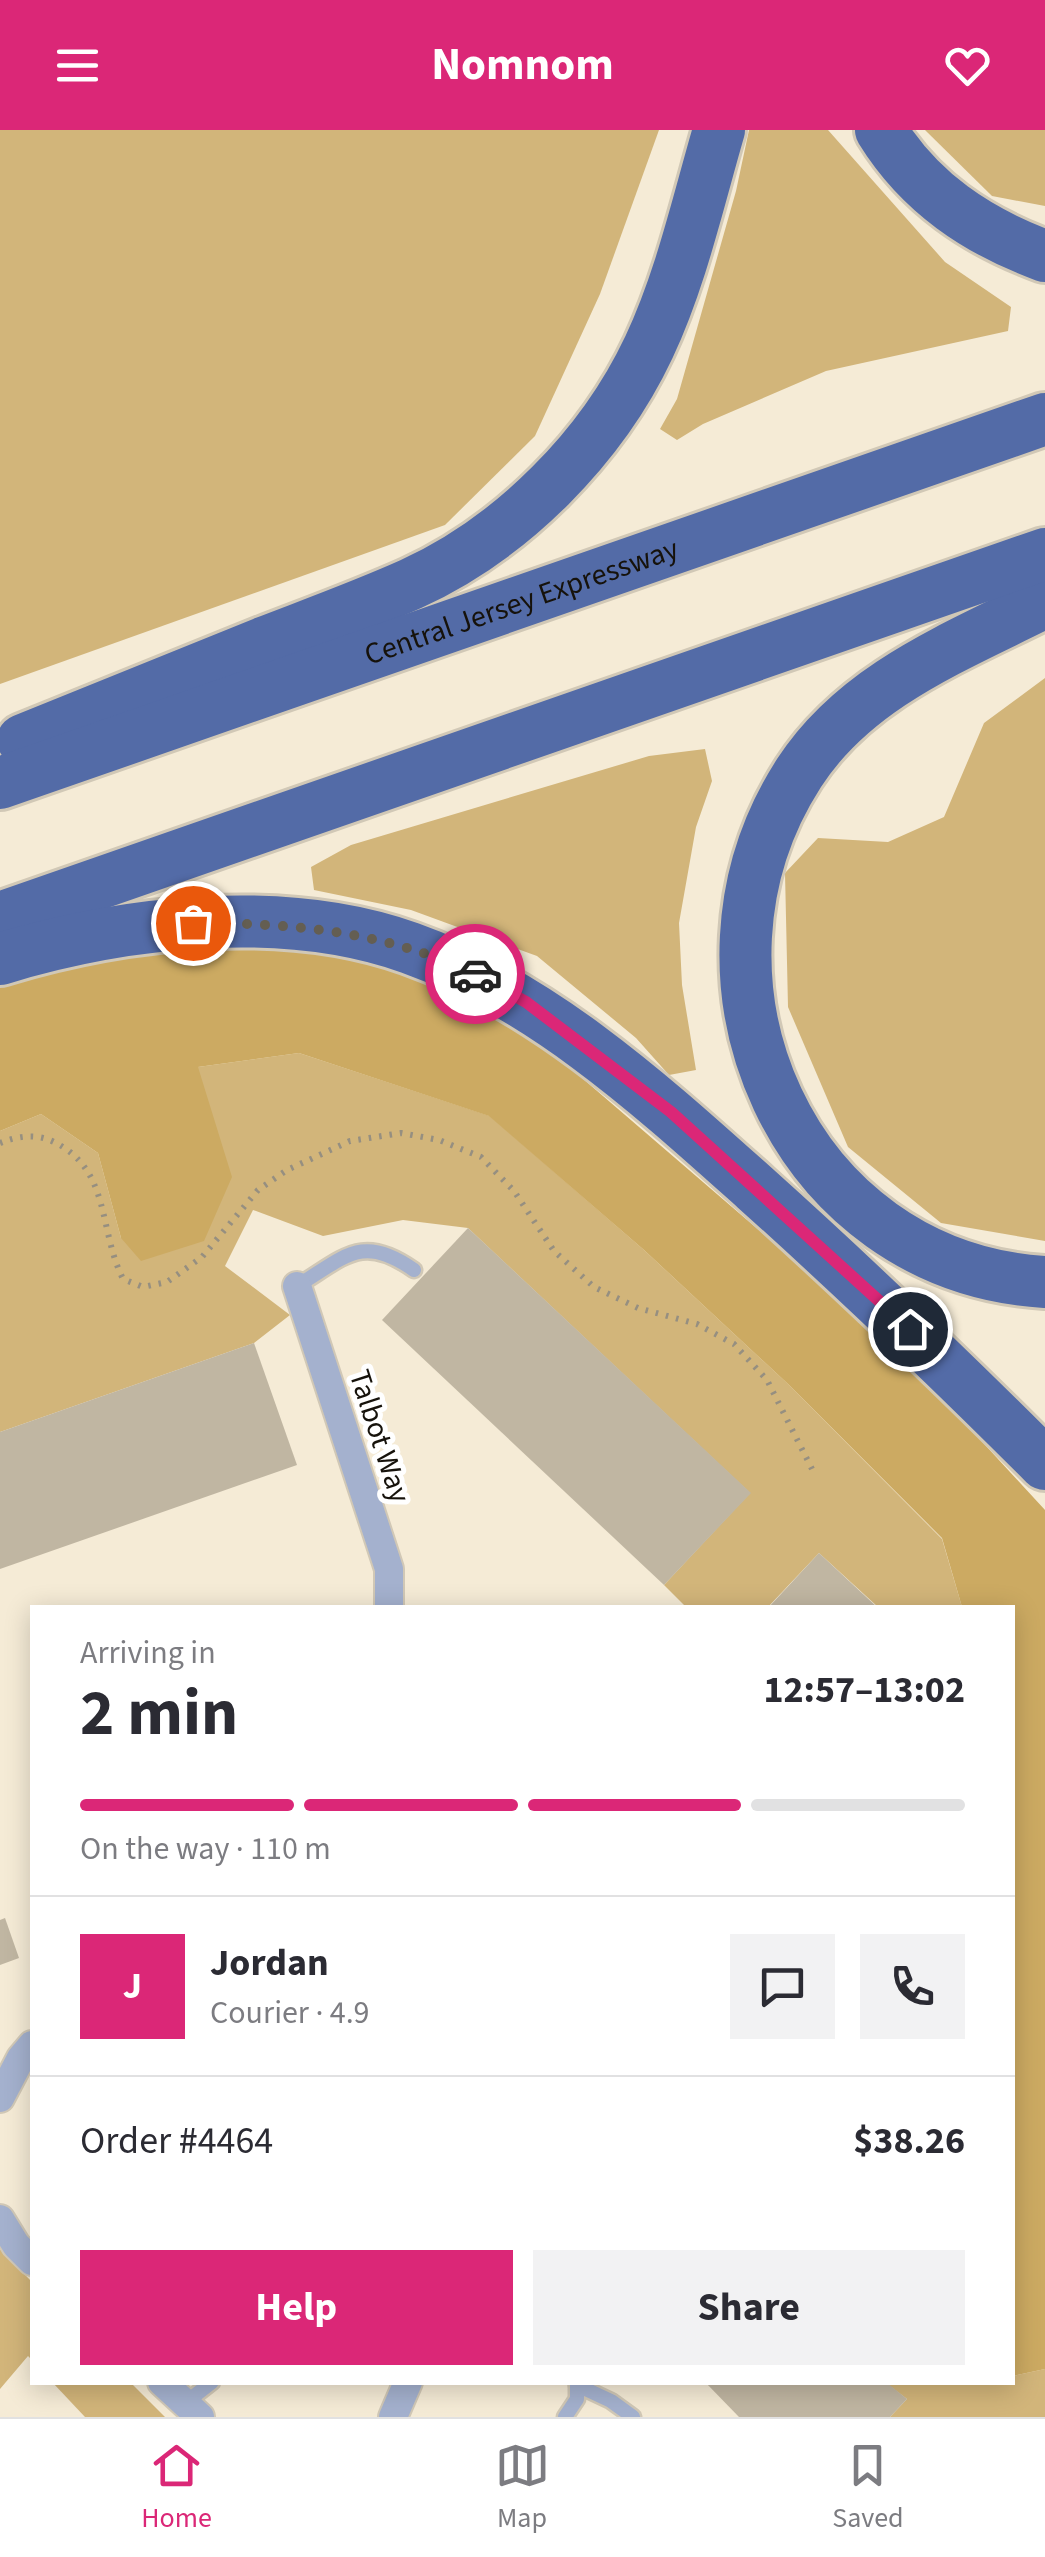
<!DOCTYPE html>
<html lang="en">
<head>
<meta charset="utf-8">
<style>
	:root { --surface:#fff; --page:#f2f2f3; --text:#2b2b33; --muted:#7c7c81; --line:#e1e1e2; --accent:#db2777 }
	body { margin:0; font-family:"Source Sans 3",sans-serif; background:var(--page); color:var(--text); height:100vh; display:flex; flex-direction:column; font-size:38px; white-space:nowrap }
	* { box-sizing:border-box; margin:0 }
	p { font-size:32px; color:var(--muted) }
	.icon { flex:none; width:55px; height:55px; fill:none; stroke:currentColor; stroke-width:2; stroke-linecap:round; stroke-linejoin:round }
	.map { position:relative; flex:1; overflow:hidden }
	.drawer { position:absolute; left:30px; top:1475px; width:985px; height:780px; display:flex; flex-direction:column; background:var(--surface); border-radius:0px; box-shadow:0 5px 25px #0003 }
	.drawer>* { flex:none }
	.pin { position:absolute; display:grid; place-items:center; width:85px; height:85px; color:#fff; margin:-42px; border:5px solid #fff; border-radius:50%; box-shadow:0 2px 10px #0007 }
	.courier { position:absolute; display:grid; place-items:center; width:100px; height:100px; margin:-50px; border:8px solid #db2777; border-radius:50%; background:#fff; color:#222; box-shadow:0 2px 12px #0007 }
	.summary em { font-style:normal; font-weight:700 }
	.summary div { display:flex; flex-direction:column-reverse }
	.summary { display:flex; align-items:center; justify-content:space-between; height:170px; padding:0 50px }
	h1 { font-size:65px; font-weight:700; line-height:75px }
	.bar { display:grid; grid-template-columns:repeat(4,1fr); gap:15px 10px; align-content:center; height:120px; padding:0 50px }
	.bar i { height:12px; border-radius:8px; background:var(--line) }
	.bar .on { background:var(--accent) }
	.bar p { grid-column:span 4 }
	.line { display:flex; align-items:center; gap:25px; padding:0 50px; border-top:2px solid var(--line) }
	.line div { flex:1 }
	.round { display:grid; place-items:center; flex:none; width:105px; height:105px; border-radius:0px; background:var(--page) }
	.button { display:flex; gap:20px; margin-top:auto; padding:20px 50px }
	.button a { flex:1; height:115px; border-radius:0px; background:var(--accent); color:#fff; font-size:40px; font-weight:700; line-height:115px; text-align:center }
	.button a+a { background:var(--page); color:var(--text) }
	header { display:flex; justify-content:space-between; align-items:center; height:130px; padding:0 50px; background:var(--accent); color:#fff; font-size:45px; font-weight:700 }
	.tab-bar { display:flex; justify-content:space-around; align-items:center; height:140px; border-top:2px solid var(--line); background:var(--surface); font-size:28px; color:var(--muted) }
	.tab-bar a { display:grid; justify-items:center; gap:5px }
	.tab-bar .on { color:var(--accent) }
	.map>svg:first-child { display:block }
	.green { fill:#d2b57a }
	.forest { fill:#ccaa62 }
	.building { fill:#c0b6a2 }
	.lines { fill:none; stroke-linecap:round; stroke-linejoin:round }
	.lane-casing { stroke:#d1c8b6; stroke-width:19 }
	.street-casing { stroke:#d1c8b6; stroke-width:32 }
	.highway-casing { stroke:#d1c8b6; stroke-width:58 }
	.path { stroke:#968f80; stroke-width:6; stroke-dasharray:2.5 8; stroke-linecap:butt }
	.lane { stroke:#a4b1ce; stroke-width:14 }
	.street { stroke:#a4b1ce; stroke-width:28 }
	.highway { stroke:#536ba7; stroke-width:52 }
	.done { stroke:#645e52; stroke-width:10; stroke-dasharray:0 18 }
	.route { stroke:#db2777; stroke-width:12 }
	.labels { text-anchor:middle; stroke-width:10; stroke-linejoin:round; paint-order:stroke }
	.street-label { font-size:30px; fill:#16120b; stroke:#fff }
</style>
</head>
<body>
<header><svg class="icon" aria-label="menu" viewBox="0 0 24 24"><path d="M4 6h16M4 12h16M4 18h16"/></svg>Nomnom<svg class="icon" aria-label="heart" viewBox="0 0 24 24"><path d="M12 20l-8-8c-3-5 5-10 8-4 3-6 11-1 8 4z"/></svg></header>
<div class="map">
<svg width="1045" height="2287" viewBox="0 0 1045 2287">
	<rect width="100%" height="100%" fill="#f5ebd6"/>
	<!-- green -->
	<g class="green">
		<polygon points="0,0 659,0 600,164 535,306 445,395 0,554"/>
		<polygon points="749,0 828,0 945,132 1011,177 1008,201 826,241 703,294 677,310 660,299 677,269 736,61"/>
		<polygon points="925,0 1045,0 1045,76 992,66"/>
		<polygon points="1045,548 1045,1111 941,1093 848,1017 788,877 785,743 818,708 888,712 944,687 984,593"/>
		<polygon points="705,619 712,651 696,697 679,793 682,855 696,940 669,945 636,908 537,826 411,780 314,760 311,737 351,715 649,626"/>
		<polygon points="299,923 490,986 644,1120 788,1254 942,1409 962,1477 878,1477 819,1423 768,1477 686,1477 664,1455 750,1363 468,1098 403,1090 323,1106 253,1080 225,1136 290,1185 254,1213 0,1302 0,1001 41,984 98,1023 121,1108 198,937"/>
		<polygon points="0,2119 32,2152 32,2230 28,2226 0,2259"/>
		<polygon points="1045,2239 1045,2287 890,2287 907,2269 886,2253 1012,2252 1013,2246"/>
		<polygon points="53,2253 131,2253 165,2287 85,2287"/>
	</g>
	<!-- forest -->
	<polygon class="forest" points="248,804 391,825 496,874 895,1217 1045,1380 1045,2239 1013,2246 1012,1478 962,1477 942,1408 788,1254 644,1120 489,986 299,923 198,937 232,1047 204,1111 141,1131 121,1108 98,1023 41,984 0,1001 0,840"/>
	<!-- building -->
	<g class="building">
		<polygon points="468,1098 751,1363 664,1455 382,1190"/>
		<polygon points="254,1213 297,1335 0,1439 0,1302"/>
		<polygon points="819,1423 878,1478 768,1478"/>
		<polygon points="5,1788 19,1828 0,1835 0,1790"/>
		<polygon points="705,2252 886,2252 907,2269 890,2287 739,2287"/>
	</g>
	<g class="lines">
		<!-- lane casing -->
		<g class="lane-casing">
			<g id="lane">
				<path d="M297 1156C345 1127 362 1103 414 1140"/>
				<polyline points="577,2255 611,2271 633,2287"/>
				<polyline points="184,2274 212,2252"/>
				<polyline points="565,2287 577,2269 577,2252"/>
			</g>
		</g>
		<!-- street casing -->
		<g class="street-casing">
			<g id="street">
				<polyline points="297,1156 389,1439 389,1478"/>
				<polyline points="0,1968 21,1928 32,1915"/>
				<polyline points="0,2089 16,2115 32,2131"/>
				<polyline points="162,2252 200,2287"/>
				<polyline points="393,2287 408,2252"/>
			</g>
		</g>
		<!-- highway casing -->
		<g class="highway-casing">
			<g id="highway">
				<path d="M881 0C920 63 977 101 1045 126"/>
				<path d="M1045 472C956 517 856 555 799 643 666 849 793 1137 1045 1152"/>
				<path d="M23 610C103 578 183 546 263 513 312 494 362 476 411 454 512 408 602 317 649 217 681 149 698 72 719 0"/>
				<path id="s1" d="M0 653 1045 289"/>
				<polyline points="0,788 1045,424"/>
				<path d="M0 829C125 791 284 773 410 818 542 865 651 965 755 1058 854 1147 950 1239 1045 1334"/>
			</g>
		</g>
		<!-- path -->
		<path class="path" d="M0 1013C18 1006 36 1003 54 1012 111 1040 98 1099 123 1149L143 1157 167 1152 202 1127 258 1060 287 1040 350 1011 401 1003 439 1010 481 1027 514 1061 554 1121 594 1157 638 1178 697 1194 734 1214 767 1250 812 1339"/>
		<!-- lane -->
		<use href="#lane" class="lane"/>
		<!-- street -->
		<use href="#street" class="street"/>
		<!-- highway -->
		<use href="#highway" class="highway"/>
	</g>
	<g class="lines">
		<!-- done -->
		<path class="done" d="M193 793C291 793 385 801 475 844"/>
		<!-- route -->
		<polyline class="route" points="475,844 526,872 671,982 910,1199"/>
	</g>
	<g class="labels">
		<!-- street labels -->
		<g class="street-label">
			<text dy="10" stroke="none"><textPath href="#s1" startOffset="552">Central Jersey Expressway</textPath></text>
			<text transform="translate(380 1306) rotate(72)" y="10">Talbot Way</text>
		</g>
	</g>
</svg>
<div class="pin" style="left:193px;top:793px;background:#ea580c"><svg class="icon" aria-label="bag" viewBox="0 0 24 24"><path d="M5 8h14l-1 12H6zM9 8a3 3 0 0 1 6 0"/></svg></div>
<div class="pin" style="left:910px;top:1199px;background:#1f2937"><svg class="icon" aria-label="home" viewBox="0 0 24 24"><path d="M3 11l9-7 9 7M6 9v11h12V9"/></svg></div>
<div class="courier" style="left:475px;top:844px"><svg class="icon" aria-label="car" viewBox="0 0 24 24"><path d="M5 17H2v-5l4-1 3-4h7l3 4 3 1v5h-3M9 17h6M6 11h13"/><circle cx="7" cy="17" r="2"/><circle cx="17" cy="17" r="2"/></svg></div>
<section class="drawer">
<div class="summary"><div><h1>2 min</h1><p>Arriving in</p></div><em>12:57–13:02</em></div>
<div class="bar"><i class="on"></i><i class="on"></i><i class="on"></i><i></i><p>On the way · 110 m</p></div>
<div class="line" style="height:180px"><b class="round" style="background:var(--accent);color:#fff">J</b><div><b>Jordan</b><p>Courier · 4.9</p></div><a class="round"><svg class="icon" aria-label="chat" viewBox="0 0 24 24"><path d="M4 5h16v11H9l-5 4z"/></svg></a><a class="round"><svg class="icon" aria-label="phone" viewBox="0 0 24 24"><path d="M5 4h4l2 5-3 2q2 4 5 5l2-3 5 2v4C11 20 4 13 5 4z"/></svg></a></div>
<div class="line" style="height:130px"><div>Order #4464</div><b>$38.26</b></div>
<div class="button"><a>Help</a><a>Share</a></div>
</section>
</div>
<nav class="tab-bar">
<a class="on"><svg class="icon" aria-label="home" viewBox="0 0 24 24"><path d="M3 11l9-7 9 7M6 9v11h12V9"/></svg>Home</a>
<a><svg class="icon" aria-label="map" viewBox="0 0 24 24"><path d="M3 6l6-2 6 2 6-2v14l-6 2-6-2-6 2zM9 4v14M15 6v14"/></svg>Map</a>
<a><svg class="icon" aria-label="saved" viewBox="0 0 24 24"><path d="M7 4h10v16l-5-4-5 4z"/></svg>Saved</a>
</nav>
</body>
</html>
